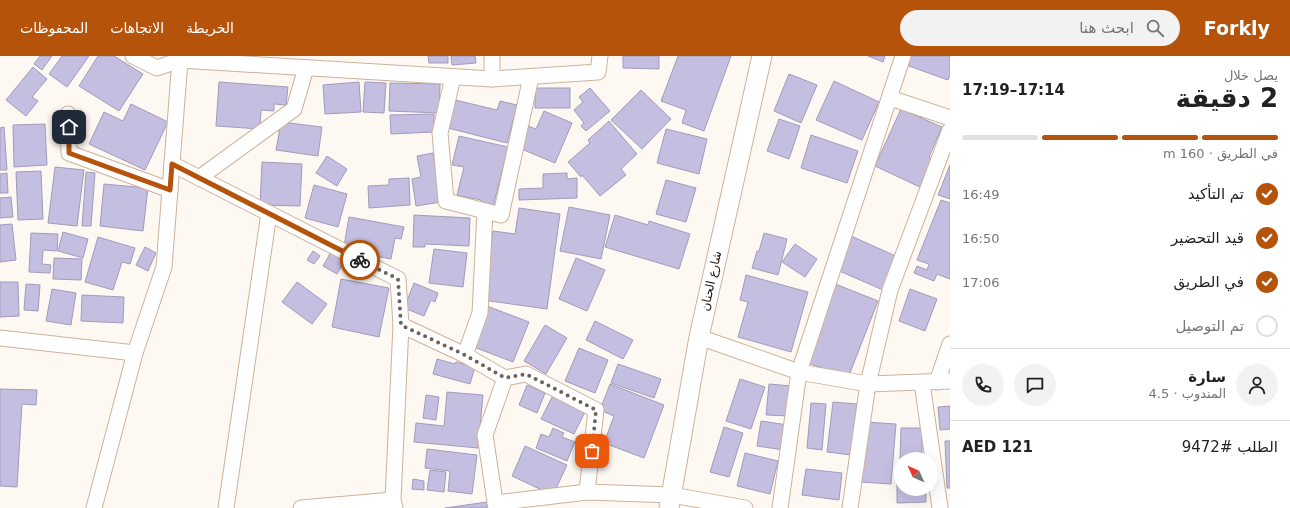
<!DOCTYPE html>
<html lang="ar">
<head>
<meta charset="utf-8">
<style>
	:root { --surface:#fff; --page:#f2f2f2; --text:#222; --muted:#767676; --line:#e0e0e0; --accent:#b45309 }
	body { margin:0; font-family:"DejaVu Sans","Noto Naskh Arabic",sans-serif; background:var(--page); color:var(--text); direction:rtl; height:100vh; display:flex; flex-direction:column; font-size:15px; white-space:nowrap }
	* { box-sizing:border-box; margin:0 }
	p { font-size:13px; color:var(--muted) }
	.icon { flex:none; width:22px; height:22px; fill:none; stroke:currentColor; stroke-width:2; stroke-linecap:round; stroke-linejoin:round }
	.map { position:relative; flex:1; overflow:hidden; direction:ltr }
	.drawer { display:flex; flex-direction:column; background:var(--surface); width:340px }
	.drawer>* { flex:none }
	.needle { width:26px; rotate:315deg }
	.fabs { position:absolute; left:894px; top:396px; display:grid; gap:8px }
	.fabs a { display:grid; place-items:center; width:44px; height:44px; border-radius:50%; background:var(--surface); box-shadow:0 4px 16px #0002; font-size:20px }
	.pin { position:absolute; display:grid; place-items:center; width:34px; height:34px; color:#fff; margin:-17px; border-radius:8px; box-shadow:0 2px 6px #0006 }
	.courier { position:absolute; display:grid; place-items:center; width:40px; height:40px; margin:-20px; border:3px solid #b45309; border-radius:50%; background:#fff; color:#222; box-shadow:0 1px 5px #0007 }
	.overview em { font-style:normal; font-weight:800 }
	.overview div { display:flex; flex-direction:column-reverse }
	.overview { display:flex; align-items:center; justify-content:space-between; height:68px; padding:0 12px }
	h1 { font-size:26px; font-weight:800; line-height:30px }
	.bar { display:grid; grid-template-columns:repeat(4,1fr); gap:6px 4px; align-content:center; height:48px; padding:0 12px }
	.bar i { height:5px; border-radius:3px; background:var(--line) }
	.bar .on { background:var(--accent) }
	.bar p { grid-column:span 4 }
	.line { display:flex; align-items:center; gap:10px; padding:0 12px; border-top:1px solid var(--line) }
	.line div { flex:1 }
	.round { display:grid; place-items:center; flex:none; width:42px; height:42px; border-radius:21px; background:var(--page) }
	ol { padding:0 12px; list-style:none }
	li { display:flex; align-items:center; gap:12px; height:44px }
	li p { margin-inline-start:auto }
	li .icon { padding:4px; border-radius:50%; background:var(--accent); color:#fff; stroke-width:4 }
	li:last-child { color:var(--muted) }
	li i { width:22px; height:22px; border:2px solid var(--line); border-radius:50% }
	header { display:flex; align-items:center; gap:24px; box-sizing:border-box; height:56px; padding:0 20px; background:var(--accent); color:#fff }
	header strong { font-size:19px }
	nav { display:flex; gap:22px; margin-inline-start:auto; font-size:14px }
	.search { width:280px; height:36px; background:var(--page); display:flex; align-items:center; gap:10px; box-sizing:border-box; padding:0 14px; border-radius:22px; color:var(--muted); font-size:15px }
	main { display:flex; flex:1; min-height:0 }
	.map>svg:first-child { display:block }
	.building { fill:#c4bee0; stroke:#a19bbc }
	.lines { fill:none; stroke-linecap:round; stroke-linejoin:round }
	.minor-casing { stroke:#ceb199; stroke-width:17 }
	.major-casing { stroke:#ceb199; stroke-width:21 }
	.minor { stroke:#fff; stroke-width:15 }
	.major { stroke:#fff; stroke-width:19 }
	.done { stroke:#6c635c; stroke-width:4; stroke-dasharray:0 7.2 }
	.route { stroke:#b45309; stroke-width:5 }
	.labels { text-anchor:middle; stroke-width:3; stroke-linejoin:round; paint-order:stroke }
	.street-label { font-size:12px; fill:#1d130a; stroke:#fff }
</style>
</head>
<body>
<header>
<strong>Forkly</strong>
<div class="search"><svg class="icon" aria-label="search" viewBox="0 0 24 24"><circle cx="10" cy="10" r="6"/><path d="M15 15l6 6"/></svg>ابحث هنا</div>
<nav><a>الخريطة</a><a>الاتجاهات</a><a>المحفوظات</a></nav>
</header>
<main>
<section class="drawer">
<div class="overview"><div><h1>2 دقيقة</h1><p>يصل خلال</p></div><em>17:14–17:19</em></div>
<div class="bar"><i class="on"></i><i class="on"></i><i class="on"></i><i></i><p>في الطريق · 160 m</p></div>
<ol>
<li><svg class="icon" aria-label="check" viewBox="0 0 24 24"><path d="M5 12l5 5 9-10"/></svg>تم التأكيد<p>16:49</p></li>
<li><svg class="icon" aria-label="check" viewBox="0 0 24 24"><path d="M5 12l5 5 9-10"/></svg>قيد التحضير<p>16:50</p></li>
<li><svg class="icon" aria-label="check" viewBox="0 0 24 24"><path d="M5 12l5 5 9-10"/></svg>في الطريق<p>17:06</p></li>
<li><i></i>تم التوصيل</li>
</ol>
<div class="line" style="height:72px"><a class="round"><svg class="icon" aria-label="person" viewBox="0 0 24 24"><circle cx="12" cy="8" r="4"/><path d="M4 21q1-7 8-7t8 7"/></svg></a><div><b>سارة</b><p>المندوب · 4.5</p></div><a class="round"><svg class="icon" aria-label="chat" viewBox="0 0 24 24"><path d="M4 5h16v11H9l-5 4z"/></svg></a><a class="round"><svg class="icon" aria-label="phone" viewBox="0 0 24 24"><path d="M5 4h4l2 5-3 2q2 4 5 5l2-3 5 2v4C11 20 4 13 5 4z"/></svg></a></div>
<div class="line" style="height:52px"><div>الطلب #9472</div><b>AED 121</b></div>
</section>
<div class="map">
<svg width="950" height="452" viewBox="0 0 950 452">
	<rect width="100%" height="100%" fill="#fef8f3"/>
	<!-- building -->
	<g class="building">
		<polygon points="40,0 52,0 42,14 34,8"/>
		<polygon points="62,0 89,0 67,31 49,18"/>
		<polygon points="98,0 114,0 143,18 119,55 79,30"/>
		<polygon points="428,0 448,0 448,7 429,7"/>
		<polygon points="451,0 475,0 476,7 452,9"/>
		<polygon points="623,0 659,0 659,13 623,12"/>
		<polygon points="678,0 731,0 704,75 682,67 686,54 661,45"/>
		<polygon points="868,0 885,0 883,6"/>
		<polygon points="910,0 950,0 950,19 948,24 906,9"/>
		<polygon points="33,11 47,23 32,41 38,45 26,60 6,44"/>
		<polygon points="789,18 817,29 801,67 774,55"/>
		<polygon points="834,25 879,46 862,84 816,64"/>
		<polygon points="219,26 288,31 286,49 274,48 274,55 261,54 260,73 216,70"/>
		<polygon points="359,26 361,56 325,58 323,29"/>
		<polygon points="365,26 386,27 384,57 363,56"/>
		<polygon points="390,27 440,28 439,57 389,55"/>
		<rect x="535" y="32" width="35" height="20"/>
		<polygon points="590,32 610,55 586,75 581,70 584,67 574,54 583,46 579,41"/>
		<polygon points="641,34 671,63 642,93 611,64"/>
		<polygon points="451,43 497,54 500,45 517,49 507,87 444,71"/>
		<polygon points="131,48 168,66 145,114 89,88 104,56 123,65"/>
		<polygon points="901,53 942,71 929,101 934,104 922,132 875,110"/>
		<polygon points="544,55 572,67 555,107 519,92 528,70 536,73"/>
		<polygon points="434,58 434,76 391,78 390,59"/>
		<polygon points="779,63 800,70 789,103 767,95"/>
		<polygon points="609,65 637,98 621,113 626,119 600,140 582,119 581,121 568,106 590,87 588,84"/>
		<polygon points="281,66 322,71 318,100 276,94"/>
		<polygon points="45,68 47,109 14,111 13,69"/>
		<polygon points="4,71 7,114 0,114 0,72"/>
		<polygon points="666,73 707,83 699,118 657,107"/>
		<polygon points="811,79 858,95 847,127 801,112"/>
		<polygon points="459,80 508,91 492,155 479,152 481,144 457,139 464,111 452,109"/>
		<polygon points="433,97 441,146 416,150 412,123 421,121 417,100"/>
		<polygon points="327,100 347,113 337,130 316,117"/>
		<polygon points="262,106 302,108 300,150 260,149"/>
		<polygon points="950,109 950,143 938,139"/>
		<polygon points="55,111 84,114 77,170 48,167"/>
		<polygon points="41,115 43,163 18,164 16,116"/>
		<polygon points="86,116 95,117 91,170 82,170"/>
		<polygon points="7,117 8,137 0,137 0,118"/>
		<polygon points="567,117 567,123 577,122 577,142 519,144 519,133 543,132 543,118"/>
		<polygon points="409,122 410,149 369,152 368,130 389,129 389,123"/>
		<polygon points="666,124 696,132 686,166 656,158"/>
		<polygon points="104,128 148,132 143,175 100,170"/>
		<polygon points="314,129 347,138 338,171 305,162"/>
		<polygon points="11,141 13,161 0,162 0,142"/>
		<polygon points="941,144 950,147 950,223 937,218 934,225 914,217 917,210 927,214 929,208 917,204"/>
		<polygon points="569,151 610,159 601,203 560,195"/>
		<polygon points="519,152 560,158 547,253 483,244 493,175 515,178"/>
		<polygon points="414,159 470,162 469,190 425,188 425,191 413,191"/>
		<polygon points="615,159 648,169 649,165 690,178 679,213 605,191"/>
		<polygon points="349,161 404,171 401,183 395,182 391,203 364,198 364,194 344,190"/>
		<polygon points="12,168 16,204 0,206 0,169"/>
		<polygon points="63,176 88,183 83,202 58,195"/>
		<polygon points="31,177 58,178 57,195 43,194 42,208 51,209 50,217 29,216"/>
		<polygon points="764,177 787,183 778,219 752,212 757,195 759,195"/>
		<polygon points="851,180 898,201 883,234 837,214"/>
		<polygon points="98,181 135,192 130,208 122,206 113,234 85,226"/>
		<polygon points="795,188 817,203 805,221 782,206"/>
		<polygon points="145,191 156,197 148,215 136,209"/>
		<polygon points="434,193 467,197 463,231 429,227"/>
		<polygon points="332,194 346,202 337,218 323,210"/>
		<polygon points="313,195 320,200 314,208 307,204"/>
		<polygon points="54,202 82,203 81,224 53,223"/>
		<polygon points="576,202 605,214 587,255 559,243"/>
		<polygon points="746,219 808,236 791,296 738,281 748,246 740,244"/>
		<polygon points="341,223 389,232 379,281 332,271"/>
		<polygon points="0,226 18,226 19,260 0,261"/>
		<polygon points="297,226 327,248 312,268 282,246"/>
		<polygon points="414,227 438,237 435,246 431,244 424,260 404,252"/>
		<polygon points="833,227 878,245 848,322 803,305"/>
		<polygon points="26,228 40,229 38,255 24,254"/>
		<polygon points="52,233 76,237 71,269 46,265"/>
		<polygon points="910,233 937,243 925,275 899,265"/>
		<polygon points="82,239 124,241 123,267 81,265"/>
		<polygon points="487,250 529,266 513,306 471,290"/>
		<polygon points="595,265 633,284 623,303 586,284"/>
		<polygon points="545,269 567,282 546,318 524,305"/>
		<polygon points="579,292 608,304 595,337 565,325"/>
		<polygon points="437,303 455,308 456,306 475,311 470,328 433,318"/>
		<polygon points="618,308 661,323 654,342 611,327"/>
		<polygon points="740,323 765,331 751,373 726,365"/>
		<polygon points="610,328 664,349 644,402 604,387 614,360 600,354"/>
		<polygon points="769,328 792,330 789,360 766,359"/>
		<polygon points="527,329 545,337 537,357 519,349"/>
		<polygon points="0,333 37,334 36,349 22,348 17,431 0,430"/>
		<polygon points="447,336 483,339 478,392 414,386 416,367 444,370"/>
		<polygon points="426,339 439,341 436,364 423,362"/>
		<polygon points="553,339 586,354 574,378 541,363"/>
		<polygon points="833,346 857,348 851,399 827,396"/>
		<polygon points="811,347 826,348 822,394 807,392"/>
		<polygon points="950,350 950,373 940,374 938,351"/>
		<polygon points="761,365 788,369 784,394 757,390"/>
		<polygon points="866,366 896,368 891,428 861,426"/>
		<polygon points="724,371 743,377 729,421 710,416"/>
		<polygon points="553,372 564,377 562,381 575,386 567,405 536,392 541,378 549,381"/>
		<polygon points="901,372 922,372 922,403 900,403"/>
		<polygon points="945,385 950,385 950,432 947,432"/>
		<polygon points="525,390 567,409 554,437 546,436 512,420"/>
		<polygon points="427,393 477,399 472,438 448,435 450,415 425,412"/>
		<polygon points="745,397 778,405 770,438 737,430"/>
		<polygon points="806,413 842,417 839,444 802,439"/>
		<polygon points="897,413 901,413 901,433 926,433 926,446 897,447"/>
		<polygon points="430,414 446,416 444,436 427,434"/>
		<polygon points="413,423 424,425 424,434 412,433"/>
		<polygon points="487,446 487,452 445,452"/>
	</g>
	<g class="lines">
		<!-- minor casing -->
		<g class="minor-casing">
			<g id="minor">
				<polyline points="133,0 157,12 180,4 492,23 598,16 600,0"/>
				<polyline points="492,0 492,23"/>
				<polyline points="453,21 440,77 446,145 501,159 531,21"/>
				<polyline points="890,42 950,62"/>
				<polyline points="68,58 69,97 170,134"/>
				<polyline points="172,108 398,223 401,269 393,444 395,452"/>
				<polyline points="199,122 294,53 306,12"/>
				<polyline points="401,269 465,299 505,322 526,318 596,354 587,436"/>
				<polyline points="699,281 799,316 868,328 950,325"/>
				<polyline points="0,282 135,297"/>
				<polyline points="465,299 480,257 485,155"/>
				<polyline points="937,326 950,288"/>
				<polyline points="922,327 940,452"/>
				<polyline points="495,447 587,436 672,439 745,452"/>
				<polyline points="94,452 135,297 164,211 180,4"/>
				<polyline points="226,452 269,157"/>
				<polyline points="301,452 393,444"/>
				<polyline points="496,452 485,379 505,322"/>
				<polyline points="780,452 799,316 903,0"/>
				<polyline points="850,452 868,328 890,234 950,74"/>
			</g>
		</g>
		<!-- major casing -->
		<g class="major-casing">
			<polyline id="major" points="669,452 699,281 762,0"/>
		</g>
		<!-- minor -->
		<use href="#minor" class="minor"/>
		<!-- major -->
		<use href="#major" class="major"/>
	</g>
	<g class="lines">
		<!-- done -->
		<polyline class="done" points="360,204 398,223 401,269 465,299 505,322 526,318 596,354 592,395"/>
		<!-- route -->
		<polyline class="route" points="69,71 69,97 170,134 172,108 360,204"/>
	</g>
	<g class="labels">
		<!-- street labels -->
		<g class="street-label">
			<text transform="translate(711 225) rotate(-78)" y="4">شارع الحنان</text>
		</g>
	</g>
</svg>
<div class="fabs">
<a><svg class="needle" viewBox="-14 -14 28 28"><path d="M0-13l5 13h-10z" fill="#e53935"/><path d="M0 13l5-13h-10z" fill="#767676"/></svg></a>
</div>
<div class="pin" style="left:592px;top:395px;background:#ea580c"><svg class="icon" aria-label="bag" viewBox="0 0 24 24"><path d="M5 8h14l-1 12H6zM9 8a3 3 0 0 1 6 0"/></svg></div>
<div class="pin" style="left:69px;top:71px;background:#1f2937"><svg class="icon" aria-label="home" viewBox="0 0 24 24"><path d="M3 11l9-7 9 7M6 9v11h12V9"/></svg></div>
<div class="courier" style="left:360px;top:204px"><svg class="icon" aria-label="bike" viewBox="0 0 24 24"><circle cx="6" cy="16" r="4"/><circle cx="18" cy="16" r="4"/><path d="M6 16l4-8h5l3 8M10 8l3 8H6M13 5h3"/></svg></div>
</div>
</main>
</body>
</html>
